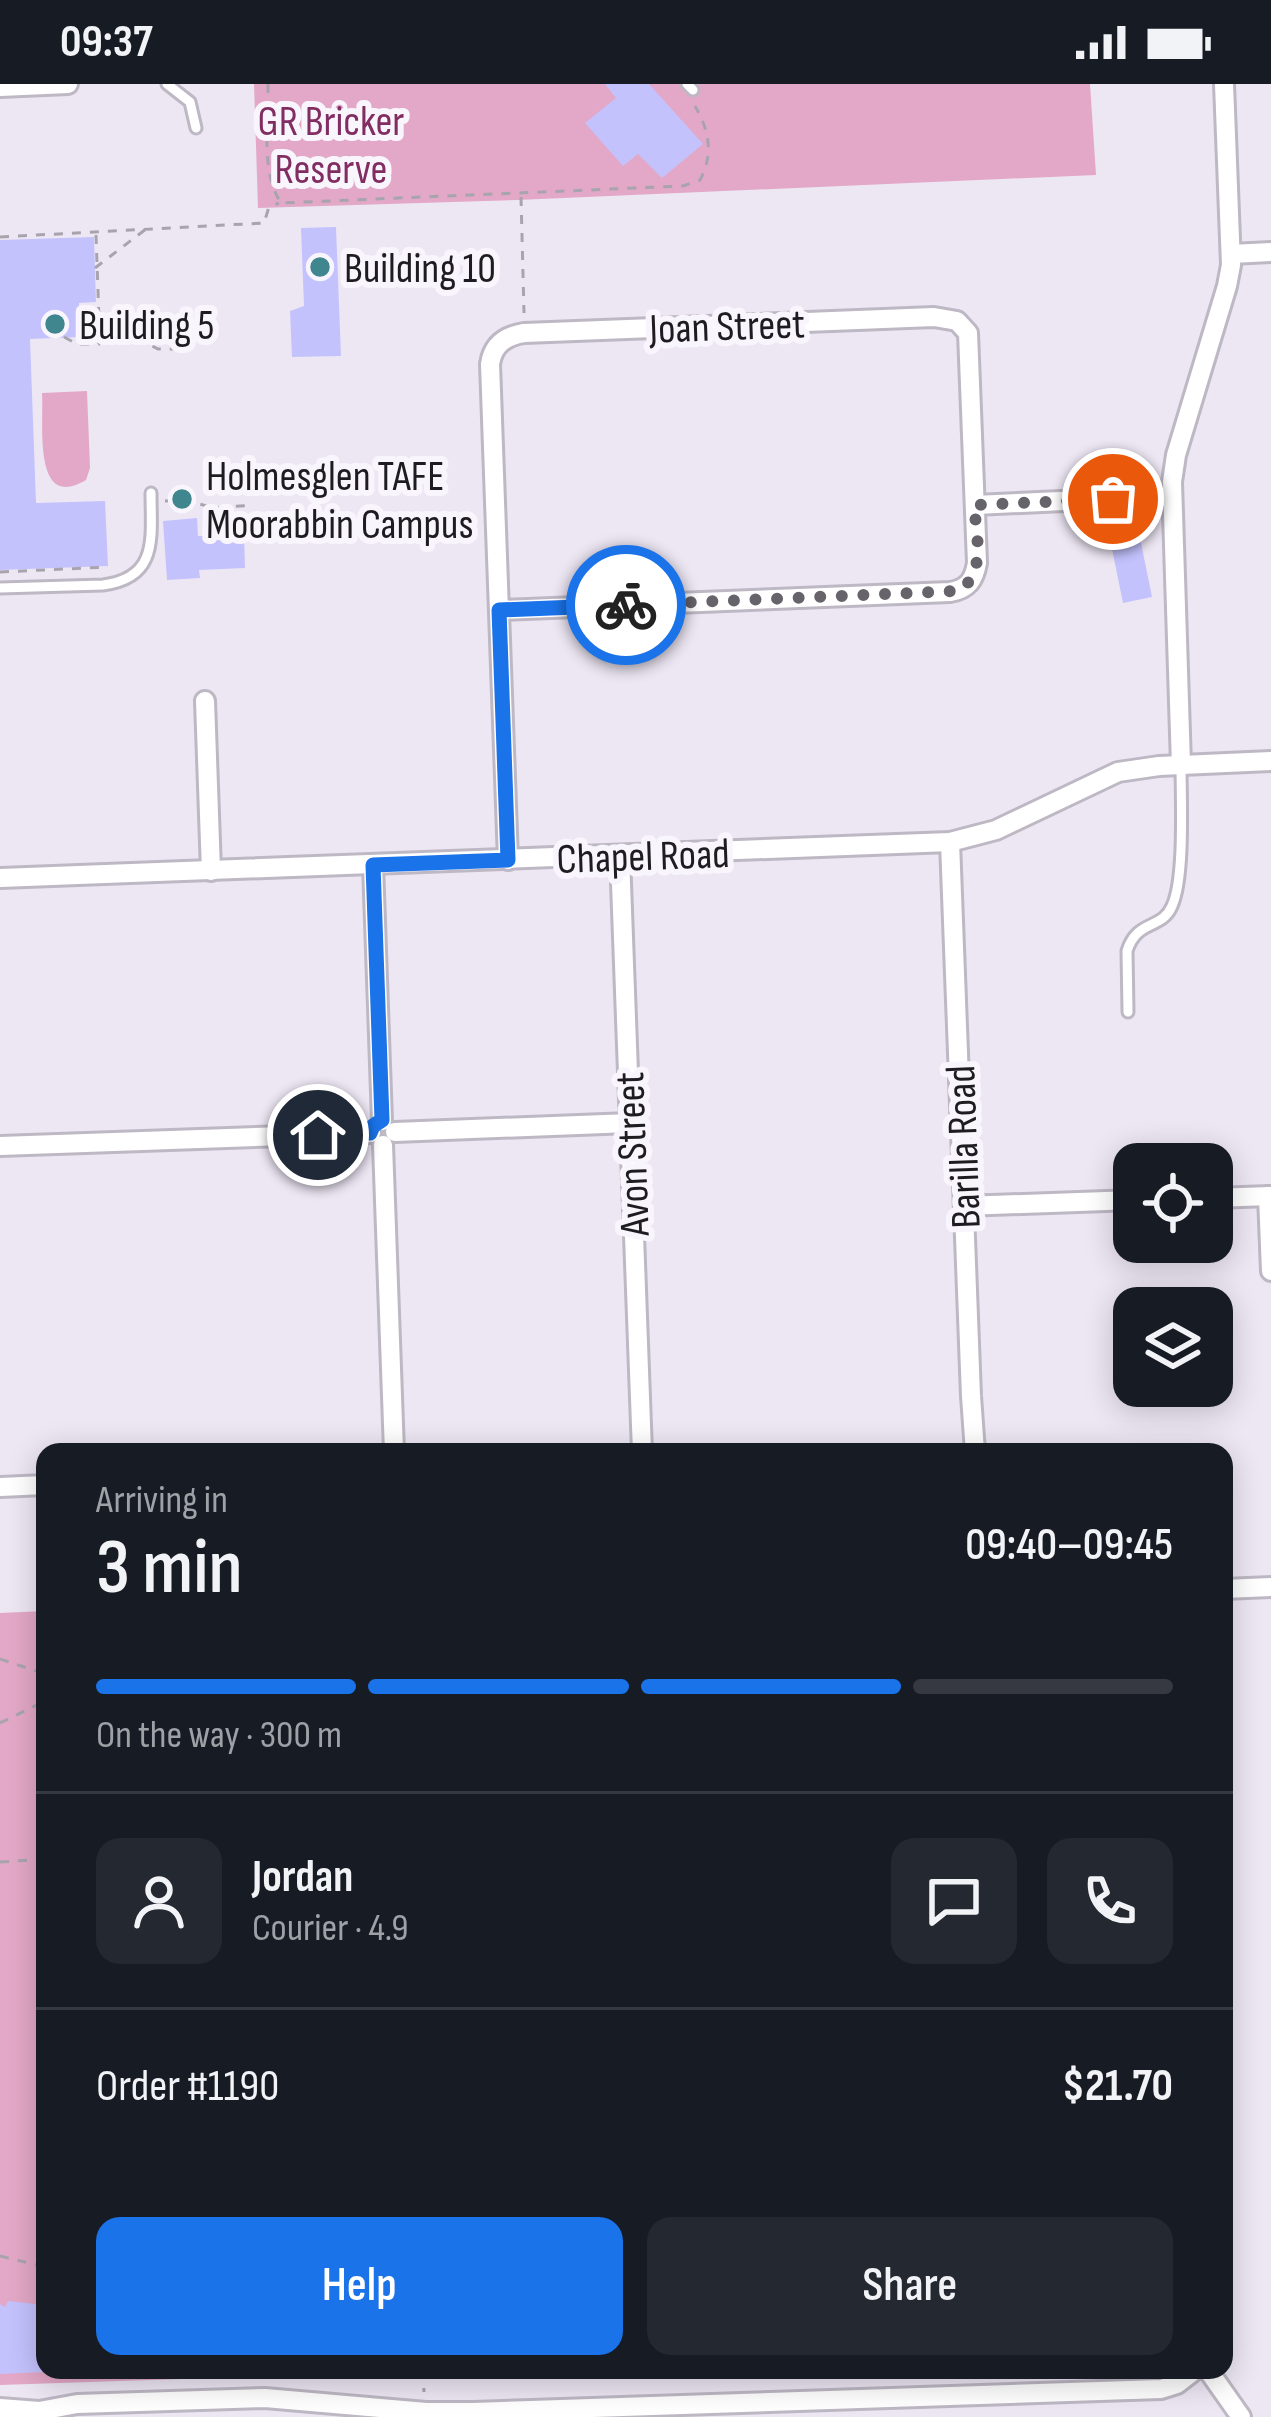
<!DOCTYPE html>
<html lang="en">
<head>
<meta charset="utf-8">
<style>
	:root { --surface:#171b24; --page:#242831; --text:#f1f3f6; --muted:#9ea1a6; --line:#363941; --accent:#1a73e8 }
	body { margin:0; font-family:"Sofia Sans Condensed",sans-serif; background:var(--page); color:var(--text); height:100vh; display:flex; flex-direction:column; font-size:45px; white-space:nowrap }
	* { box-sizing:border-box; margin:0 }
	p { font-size:39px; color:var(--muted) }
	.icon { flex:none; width:66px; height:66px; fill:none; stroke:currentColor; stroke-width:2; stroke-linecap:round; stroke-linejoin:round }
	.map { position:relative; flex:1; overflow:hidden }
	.side { position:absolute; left:36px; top:1359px; width:1197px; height:936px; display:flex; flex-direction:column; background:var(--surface); border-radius:24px; box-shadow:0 6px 30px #0003 }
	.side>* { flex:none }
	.buttons { position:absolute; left:1113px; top:1059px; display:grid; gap:24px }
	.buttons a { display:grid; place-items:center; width:120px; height:120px; border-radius:24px; background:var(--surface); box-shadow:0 6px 30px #0003; font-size:60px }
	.pin { position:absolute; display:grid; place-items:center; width:102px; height:102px; color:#fff; margin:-51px; border:6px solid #fff; border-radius:50%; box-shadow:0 3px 12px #0007 }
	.courier { position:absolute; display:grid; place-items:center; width:120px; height:120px; margin:-60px; border:9px solid #1a73e8; border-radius:50%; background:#fff; color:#222; box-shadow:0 3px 15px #0007 }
	.overview em { font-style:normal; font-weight:600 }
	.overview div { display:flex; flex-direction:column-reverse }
	.overview { display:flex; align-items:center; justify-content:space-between; height:204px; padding:0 60px }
	h1 { font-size:78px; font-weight:600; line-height:90px }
	.bar { display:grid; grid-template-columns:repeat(4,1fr); gap:18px 12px; align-content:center; height:144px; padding:0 60px }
	.bar i { height:15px; border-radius:9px; background:var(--line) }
	.bar .selected { background:var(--accent) }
	.bar p { grid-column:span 4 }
	.line { display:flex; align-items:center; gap:30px; padding:0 60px; border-top:3px solid var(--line) }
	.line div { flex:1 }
	.round { display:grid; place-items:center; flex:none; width:126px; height:126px; border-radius:24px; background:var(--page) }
	.cta { display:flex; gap:24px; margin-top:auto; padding:24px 60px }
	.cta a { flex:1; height:138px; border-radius:24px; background:var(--accent); color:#fff; font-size:48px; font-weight:600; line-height:138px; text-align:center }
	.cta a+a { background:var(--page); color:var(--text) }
	.status { display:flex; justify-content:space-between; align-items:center; height:84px; padding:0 60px; background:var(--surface); direction:ltr }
	.status svg { height:33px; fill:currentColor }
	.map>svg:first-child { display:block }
	.green { fill:#e3a8c7 }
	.building { fill:#c4c2fd }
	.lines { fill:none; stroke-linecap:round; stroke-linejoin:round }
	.service-casing { stroke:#beb8c4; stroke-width:15 }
	.minor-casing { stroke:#beb8c4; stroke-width:24 }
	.path { stroke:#a8a4ae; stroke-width:3; stroke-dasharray:9 9; stroke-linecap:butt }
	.service { stroke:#fff; stroke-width:9 }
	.minor { stroke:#fff; stroke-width:18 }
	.done { stroke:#66636a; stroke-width:12; stroke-dasharray:0 21.6 }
	.route { stroke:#1a73e8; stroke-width:15 }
	.poi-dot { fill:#3f868f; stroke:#f9f5fd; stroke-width:4.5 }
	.labels { text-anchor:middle; stroke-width:12; stroke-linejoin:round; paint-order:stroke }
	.park-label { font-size:42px; fill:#822d61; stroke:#f9f5fd }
	.poi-label { font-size:42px; fill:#1e1c20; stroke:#f9f5fd; text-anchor:start }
	.street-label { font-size:42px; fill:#1e1c20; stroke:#f9f5fd }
</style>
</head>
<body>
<div class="status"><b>09:37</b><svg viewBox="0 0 49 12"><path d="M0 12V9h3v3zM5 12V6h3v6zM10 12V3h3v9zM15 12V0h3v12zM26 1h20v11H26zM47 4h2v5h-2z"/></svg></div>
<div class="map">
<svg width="1271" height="2333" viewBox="0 0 1271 2333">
	<rect width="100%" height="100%" fill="#ede7f4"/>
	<!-- green -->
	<g class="green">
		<polygon points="254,0 1090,0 1096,91 518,116 258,124"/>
		<path d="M87 307 90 384 86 396C32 428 44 340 42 309Z"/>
		<polygon points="45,1527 45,2286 419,2287 0,2301 0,1529"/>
	</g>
	<!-- building -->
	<g class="building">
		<polygon points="605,0 649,0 703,60 662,94 638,70 623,82 585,39 616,14"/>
		<polygon points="336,143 341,272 292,273 290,227 304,222 301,144"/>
		<polygon points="94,153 96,218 79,219 80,253 30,255 36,419 105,417 108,482 0,486 0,156"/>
		<polygon points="197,434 198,452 244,450 245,484 199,486 200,494 167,496 163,437"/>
		<polygon points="1140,454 1152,513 1123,519 1111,460"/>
		<polygon points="8,2217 45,2221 45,2288 0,2290 0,2220 5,2223"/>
	</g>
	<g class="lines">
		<!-- service casing -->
		<g class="service-casing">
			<g id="service">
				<polyline points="167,0 190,18 196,44"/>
				<polyline points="687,0 693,6"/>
				<path d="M0 504 103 501C159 494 151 453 151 409"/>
				<path d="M1128 928 1127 867C1137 835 1162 846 1172 822 1185 794 1181 714 1181 681"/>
			</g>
		</g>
		<!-- minor casing -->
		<g class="minor-casing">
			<g id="minor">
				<polyline points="0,3 68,0"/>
				<polyline points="1231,170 1271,168"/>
				<polyline points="975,421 1172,412"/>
				<path d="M499 526 950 508C968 505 974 496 977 479L968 249 957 237 934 233 524 249C506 252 493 260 490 280L508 776"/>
				<polyline points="205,617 211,787"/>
				<polyline points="1181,681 1172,398 1176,371 1227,202 1231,181 1224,0"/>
				<polyline points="950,758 971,1312 975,1368"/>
				<polyline points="620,772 642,1368"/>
				<polyline points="373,781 382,1037"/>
				<polyline points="0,794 950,758 996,746 1118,688 1159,682 1271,677"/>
				<polyline points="395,1048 630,1039"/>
				<polyline points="383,1061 394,1368"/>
				<polyline points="0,1062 371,1049"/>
				<polyline points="1268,1112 1271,1187"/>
				<polyline points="1212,1114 1271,1112"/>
				<polyline points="964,1122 1134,1116"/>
				<polyline points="0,1403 45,1401"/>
				<polyline points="1224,1505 1271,1503"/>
				<polyline points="1208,2286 1241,2333"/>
				<polyline points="0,2324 39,2327 77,2320 265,2314 426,2328 473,2328 1161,2305 1177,2300 1195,2286"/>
			</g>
		</g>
		<!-- path -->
		<g class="path">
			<path d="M268 0C269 38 260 87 281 119L683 102 700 96C714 70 709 46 695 22"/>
			<polyline points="521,113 524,229"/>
			<polyline points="96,151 99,235 158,265 174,265"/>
			<polyline points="0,153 264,139 269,123 279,119"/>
			<polyline points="95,184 146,145"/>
			<polyline points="64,253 77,260 99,260 99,237"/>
			<polyline points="165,417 185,416 214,424 253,421"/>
			<polyline points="0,488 108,483"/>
			<polyline points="0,1575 45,1590"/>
			<polyline points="0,1639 45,1617"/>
			<polyline points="0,1778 45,1775"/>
			<polyline points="0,2172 45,2183"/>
			<polyline points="423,2286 424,2308"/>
		</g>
		<!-- service -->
		<use href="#service" class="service"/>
		<!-- minor -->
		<use href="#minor" class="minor"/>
	</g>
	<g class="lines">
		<!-- done -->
		<path class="done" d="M626 521 958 507C987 490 976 449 974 421L1113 415"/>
		<!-- route -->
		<polyline class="route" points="318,1051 370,1049 373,1042 382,1036 373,781 508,776 499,526 626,521"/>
	</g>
	<!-- markers -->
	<g class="poi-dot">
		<circle cx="320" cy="183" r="12"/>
		<circle cx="55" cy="240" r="12"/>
		<circle cx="182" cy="415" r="12"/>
	</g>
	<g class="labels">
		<!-- park labels -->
		<g class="park-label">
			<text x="331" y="51">GR Bricker<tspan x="331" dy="48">Reserve</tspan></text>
		</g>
		<!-- poi labels -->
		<g class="poi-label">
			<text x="344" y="198">Building 10</text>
			<text x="79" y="255">Building 5</text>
			<text x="206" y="406">Holmesglen TAFE<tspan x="206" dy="48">Moorabbin Campus</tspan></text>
		</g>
		<!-- street labels -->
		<g class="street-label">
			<text transform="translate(727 241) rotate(-2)" y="15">Joan Street</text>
			<text transform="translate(643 771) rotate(-2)" y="15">Chapel Road</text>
			<text transform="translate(962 1063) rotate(-92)" y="15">Barilla Road</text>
			<text transform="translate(631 1070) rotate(-92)" y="15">Avon Street</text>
		</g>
	</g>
</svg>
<div class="buttons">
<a><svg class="icon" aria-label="locate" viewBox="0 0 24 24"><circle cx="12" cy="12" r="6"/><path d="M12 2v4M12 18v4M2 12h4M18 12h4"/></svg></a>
<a><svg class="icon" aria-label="layers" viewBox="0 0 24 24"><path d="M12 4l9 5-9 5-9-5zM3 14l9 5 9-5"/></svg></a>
</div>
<div class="pin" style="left:1113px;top:415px;background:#ea580c"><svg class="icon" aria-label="bag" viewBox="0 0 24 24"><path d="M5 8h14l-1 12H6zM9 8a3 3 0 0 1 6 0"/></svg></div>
<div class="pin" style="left:318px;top:1051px;background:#1f2937"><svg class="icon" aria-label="home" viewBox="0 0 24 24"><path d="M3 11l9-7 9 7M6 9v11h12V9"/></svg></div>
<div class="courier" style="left:626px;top:521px"><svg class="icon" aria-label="bike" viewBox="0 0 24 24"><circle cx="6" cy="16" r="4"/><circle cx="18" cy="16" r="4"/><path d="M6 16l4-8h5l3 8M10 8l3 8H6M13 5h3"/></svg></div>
<section class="side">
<div class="overview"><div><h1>3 min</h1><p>Arriving in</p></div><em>09:40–09:45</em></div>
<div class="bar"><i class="selected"></i><i class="selected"></i><i class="selected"></i><i></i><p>On the way · 300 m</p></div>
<div class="line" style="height:216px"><a class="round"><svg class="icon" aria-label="person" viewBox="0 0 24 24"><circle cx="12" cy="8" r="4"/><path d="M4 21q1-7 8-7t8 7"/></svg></a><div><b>Jordan</b><p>Courier · 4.9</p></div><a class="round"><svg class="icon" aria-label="chat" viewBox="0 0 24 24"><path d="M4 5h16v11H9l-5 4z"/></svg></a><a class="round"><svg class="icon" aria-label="phone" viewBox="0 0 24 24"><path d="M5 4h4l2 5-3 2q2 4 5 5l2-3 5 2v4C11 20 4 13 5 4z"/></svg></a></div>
<div class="line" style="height:156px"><div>Order #1190</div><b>$21.70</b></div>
<div class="cta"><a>Help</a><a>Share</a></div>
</section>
</div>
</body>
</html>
